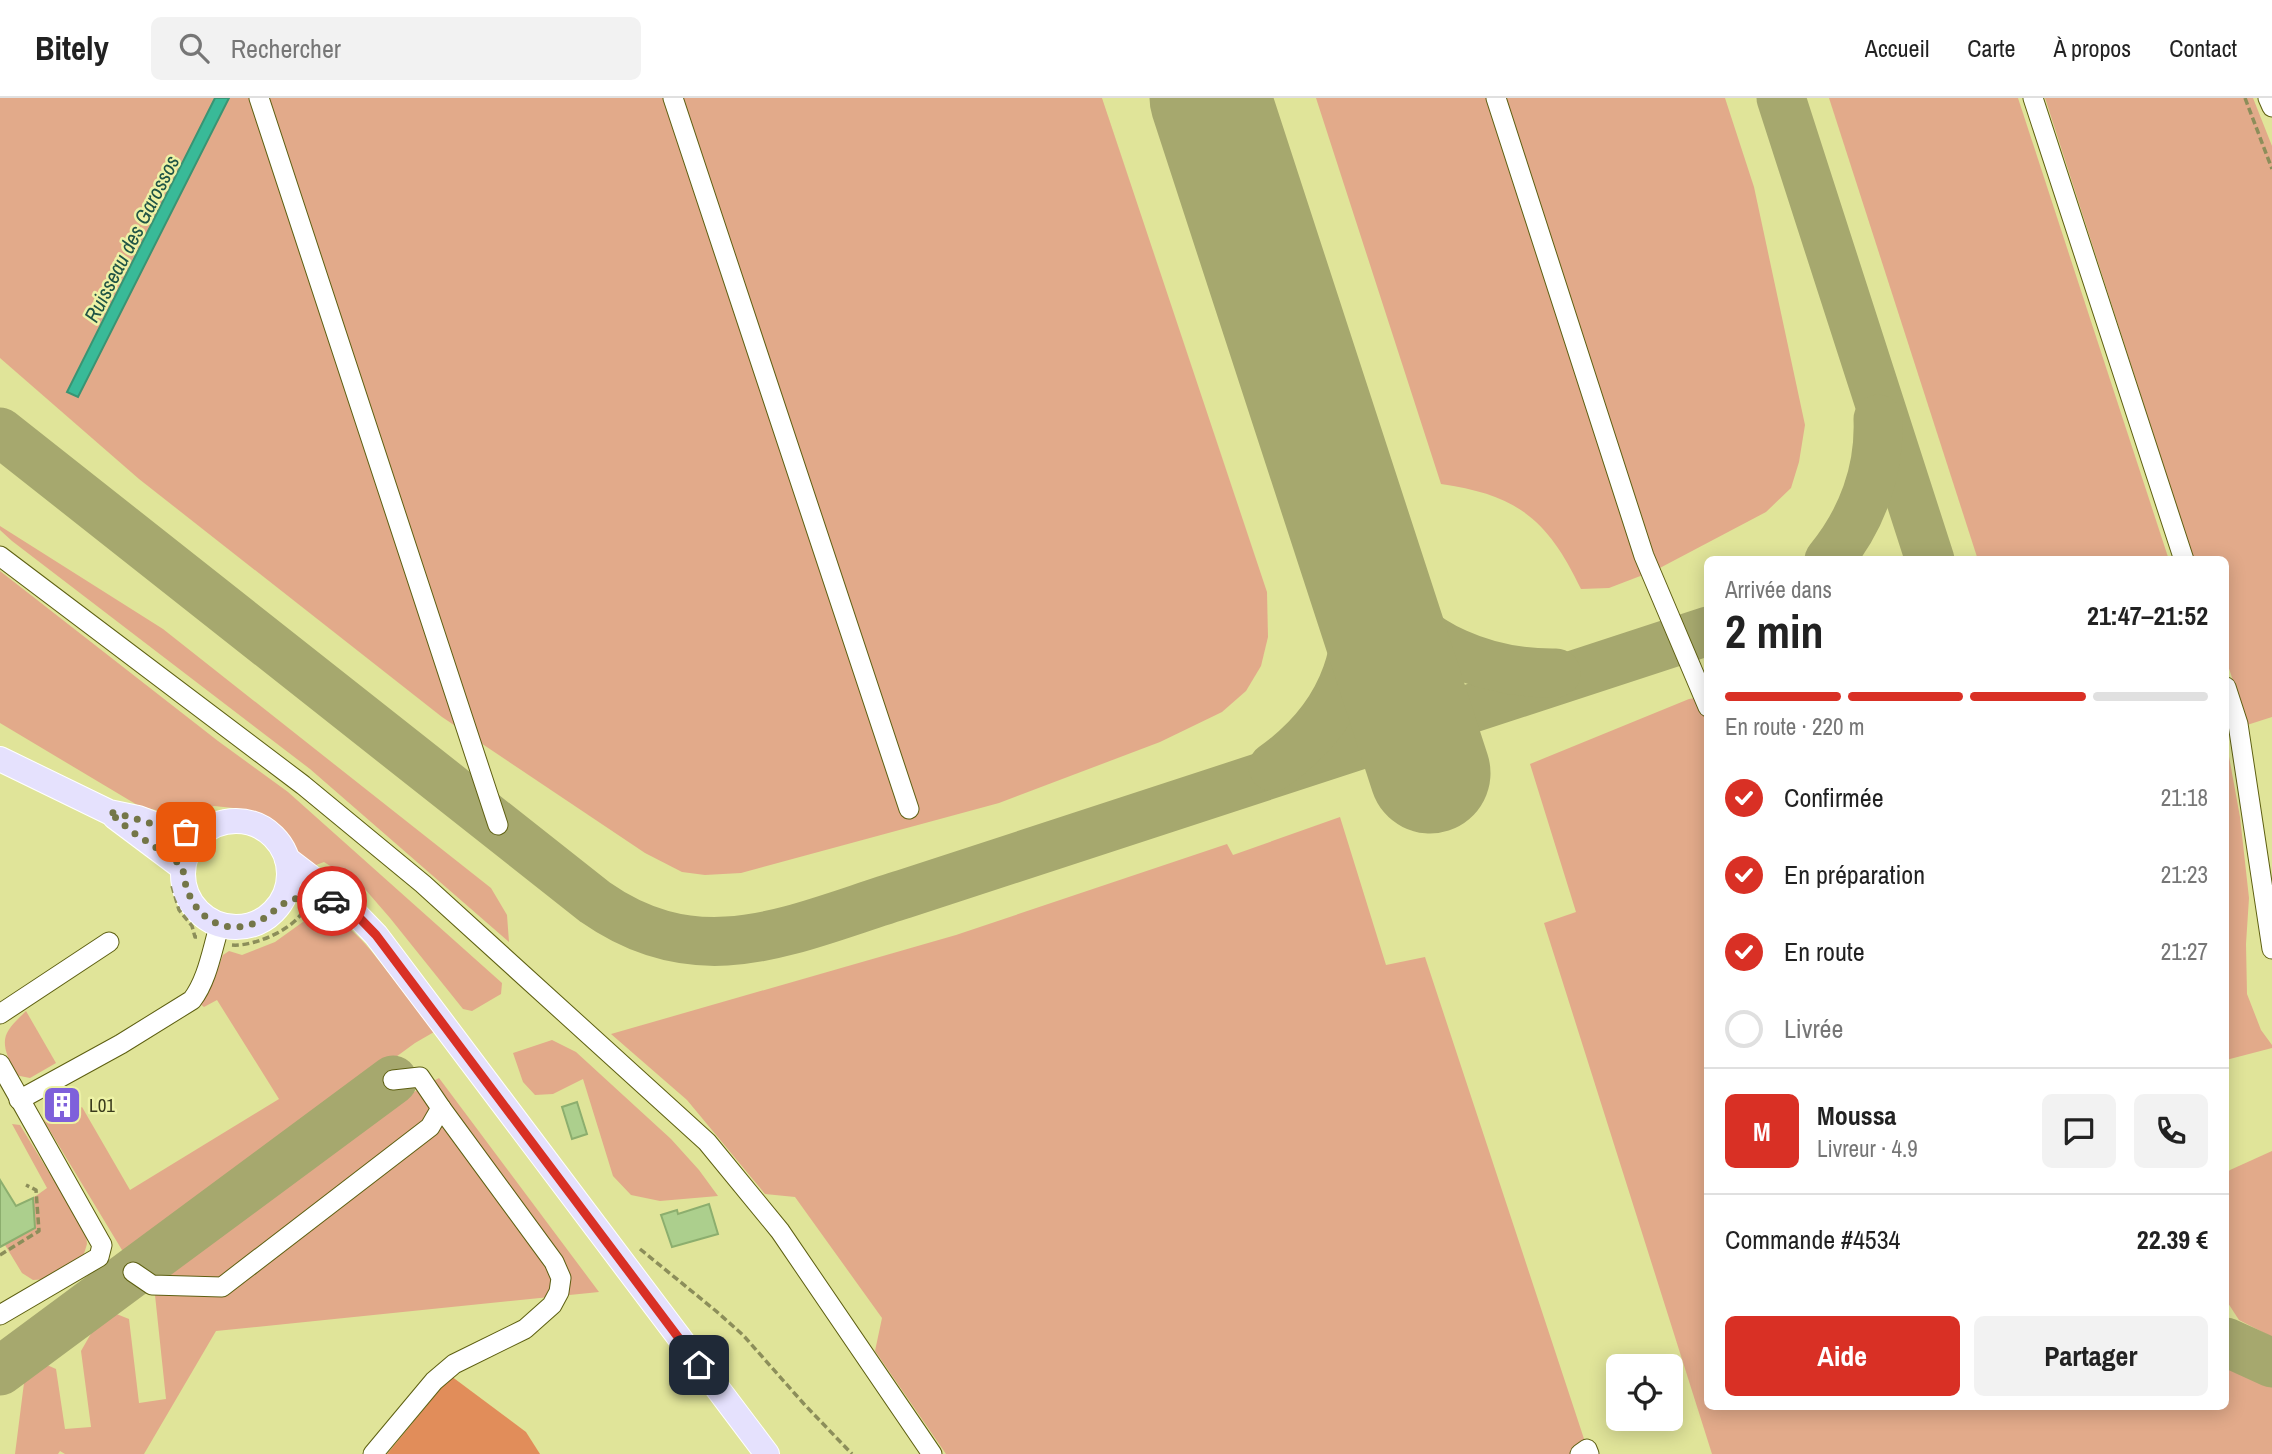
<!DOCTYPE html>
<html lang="fr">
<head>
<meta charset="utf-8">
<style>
	:root { --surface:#fff; --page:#f2f2f2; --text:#222; --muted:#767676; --line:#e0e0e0; --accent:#d93025 }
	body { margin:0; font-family:"Archivo Narrow",sans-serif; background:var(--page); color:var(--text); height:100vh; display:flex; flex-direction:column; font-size:26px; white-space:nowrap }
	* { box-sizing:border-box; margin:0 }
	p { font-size:23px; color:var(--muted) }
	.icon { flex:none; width:38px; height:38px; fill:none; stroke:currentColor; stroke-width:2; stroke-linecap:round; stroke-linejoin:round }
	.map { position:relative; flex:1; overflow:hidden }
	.side { position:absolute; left:1704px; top:458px; width:525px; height:854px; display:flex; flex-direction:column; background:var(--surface); border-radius:10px; box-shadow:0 4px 18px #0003 }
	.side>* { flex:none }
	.controls { position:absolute; left:1606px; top:1256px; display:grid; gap:14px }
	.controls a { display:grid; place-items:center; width:77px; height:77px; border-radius:10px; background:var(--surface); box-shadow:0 4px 18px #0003; font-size:35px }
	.pin { position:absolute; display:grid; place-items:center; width:60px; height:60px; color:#fff; margin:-30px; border-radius:14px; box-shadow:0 4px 10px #0006 }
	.courier { position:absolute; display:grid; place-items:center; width:70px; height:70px; margin:-35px; border:5px solid #d93025; border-radius:50%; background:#fff; color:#222; box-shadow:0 2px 9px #0007 }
	.overview em { font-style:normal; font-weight:700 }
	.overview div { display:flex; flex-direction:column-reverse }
	.overview { display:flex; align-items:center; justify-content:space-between; height:119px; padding:0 21px }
	h1 { font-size:46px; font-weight:700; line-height:52px }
	.bar { display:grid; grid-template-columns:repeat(4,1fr); gap:10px 7px; align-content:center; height:84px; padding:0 21px }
	.bar i { height:9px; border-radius:5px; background:var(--line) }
	.bar .current { background:var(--accent) }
	.bar p { grid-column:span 4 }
	.line { display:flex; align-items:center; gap:18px; padding:0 21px; border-top:2px solid var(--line) }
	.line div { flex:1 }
	.round { display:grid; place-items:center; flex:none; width:74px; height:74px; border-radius:10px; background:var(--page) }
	ol { padding:0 21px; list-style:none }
	li { display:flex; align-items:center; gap:21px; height:77px }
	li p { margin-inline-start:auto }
	li .icon { padding:7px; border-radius:50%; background:var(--accent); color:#fff; stroke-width:4 }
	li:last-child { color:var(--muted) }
	li i { width:38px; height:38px; border:4px solid var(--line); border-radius:50% }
	.button { display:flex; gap:14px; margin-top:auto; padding:14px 21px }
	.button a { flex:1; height:80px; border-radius:10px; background:var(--accent); color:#fff; font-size:28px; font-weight:700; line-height:80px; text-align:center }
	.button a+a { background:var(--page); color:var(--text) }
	header { display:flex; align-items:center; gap:42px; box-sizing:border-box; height:98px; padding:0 35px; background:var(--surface); border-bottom:2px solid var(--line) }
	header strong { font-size:33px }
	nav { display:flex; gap:38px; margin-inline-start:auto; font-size:24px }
	.search { width:490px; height:63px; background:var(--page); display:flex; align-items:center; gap:18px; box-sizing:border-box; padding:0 24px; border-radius:10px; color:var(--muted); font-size:26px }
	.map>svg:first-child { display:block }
	.green { fill:#e2aa8a }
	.forest { fill:#e18d5a }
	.water { fill:#39ba98; stroke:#399473; stroke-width:2 }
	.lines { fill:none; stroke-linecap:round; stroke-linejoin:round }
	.taxiway { stroke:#a6a86e; stroke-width:49 }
	.runway { stroke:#a6a86e; stroke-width:121 }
	.building { fill:#accf8d; stroke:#8cae6e; stroke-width:2 }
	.minor-casing { stroke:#5d5f11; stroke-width:21 }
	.major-casing { stroke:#fff; stroke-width:26 }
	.path { stroke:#8c8e5a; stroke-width:3.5; stroke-dasharray:7 3.5; stroke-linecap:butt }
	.minor { stroke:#fff; stroke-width:19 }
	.major { stroke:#e5e1fd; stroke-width:24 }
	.done { stroke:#747648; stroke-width:7; stroke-dasharray:0 12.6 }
	.route { stroke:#d93025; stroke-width:9 }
	.labels { text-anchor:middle; stroke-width:5; stroke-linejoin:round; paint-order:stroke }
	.poi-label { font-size:19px; fill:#3a3b1d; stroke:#edf2a6; text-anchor:start }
	.water-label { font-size:21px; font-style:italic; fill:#205445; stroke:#edf2a6 }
</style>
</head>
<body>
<header>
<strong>Bitely</strong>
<div class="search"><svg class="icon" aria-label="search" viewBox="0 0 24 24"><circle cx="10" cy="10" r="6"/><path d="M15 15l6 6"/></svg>Rechercher</div>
<nav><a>Accueil</a><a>Carte</a><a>À propos</a><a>Contact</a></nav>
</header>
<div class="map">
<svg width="2272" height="1356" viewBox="0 0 2272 1356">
	<rect width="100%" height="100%" fill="#e0e499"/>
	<!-- green -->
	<g class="green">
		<polygon points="0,0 1102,0 1267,494 1268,539 1261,568 1246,593 1222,614 1160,644 999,705 741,775 705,777 682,774 645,755 442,619 139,381 0,260"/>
		<path d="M1316 0H1725L1754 89 1805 327 1799 364 1791 390 1766 414 1656 472 1609 490 1581 491C1548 422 1518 397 1441 386Z"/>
		<polygon points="1829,0 2018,0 2169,462 1978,462"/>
		<polygon points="2045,0 2253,0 2272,48 2272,619 2247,627 2226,561 2226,462 2194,462"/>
		<polygon points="0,428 163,531 491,790 507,817 509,844 310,671 12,443 0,432"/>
		<polygon points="0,473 218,643 288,694 502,885 501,896 472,913 463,911 390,820 364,790 324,764 316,767 310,773 301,765 284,736 266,719 243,711 214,708 188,717 168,715 139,708 0,625"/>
		<polygon points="1708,598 1708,1309 2226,1309 2226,1262 2272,1287 2272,1356 1712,1356 1544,825 1576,814 1530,666 1689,601"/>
		<polygon points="2226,642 2240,719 2249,800 2246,846 2247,896 2261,932 2272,947 2272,950 2226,962"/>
		<polygon points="1340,719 1386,867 1425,859 1589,1356 946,1356 875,1253 882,1220 795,1099 765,1096 687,1002 611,936 956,837 1227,746 1233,757"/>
		<path d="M309 812C348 818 368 849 391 878 405 897 420 915 434 934L415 945 125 1157 44 1023 50 1006 60 1022 82 1009 130 1092 279 1001 217 902 204 909 199 905 211 888 223 857 229 853 242 857 275 844 307 821Z"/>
		<path d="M26 913 56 965 30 980 15 977C0 941 0 938 26 913Z"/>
		<polygon points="552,942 576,954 671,1041 699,1072 718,1098 660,1103 631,1097 613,1078 583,981 553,996 535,997 523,984 513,955"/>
		<polygon points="439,980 599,1194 216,1233 144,1356 65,1356 60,1353 58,1356 15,1356 24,1285 47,1267 56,1271 65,1331 91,1329 81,1253 93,1232 114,1215 129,1221 139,1305 166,1301 155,1197 163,1179 389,1008"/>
		<polygon points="12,1026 20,1027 86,1135 87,1146 83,1159 48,1181 33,1182 22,1175 5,1147 35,1130 33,1100 47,1090"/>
		<polygon points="2272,1053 2272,1239 2239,1222 2226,1202 2226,1076 2230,1072"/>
	</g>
	<!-- forest -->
	<polygon class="forest" points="451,1278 526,1334 540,1356 387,1356"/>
	<!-- water -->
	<polygon class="water" points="215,0 229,0 78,299 67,294"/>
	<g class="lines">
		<!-- taxiway -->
		<g class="taxiway">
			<polyline points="1781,0 1930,462"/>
			<path d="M0 334 595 804C702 879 793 830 904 796L1708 533"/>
			<path d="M1359 458C1365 469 1371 480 1378 491 1420 549 1486 576 1556 575"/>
			<path d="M1829 462C1862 422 1880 373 1878 321"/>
			<path d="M1273 669C1351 614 1363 547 1359 458"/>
			<polyline points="2226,1244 2272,1265"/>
			<polyline points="0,1273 393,982"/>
		</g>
		<!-- runway -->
		<polyline class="runway" points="1210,0 1430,675"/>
	</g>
	<!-- building -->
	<g class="building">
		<polygon points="65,997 72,1010 58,1017 51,1005"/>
		<polygon points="577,1004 587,1036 572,1041 562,1009"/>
		<polygon points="0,1082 16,1108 33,1100 35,1130 0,1149"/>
		<polygon points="709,1106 718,1136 672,1149 661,1117 677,1112 678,1116"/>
	</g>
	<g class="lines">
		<!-- minor casing -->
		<g class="minor-casing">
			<g id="minor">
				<polyline points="259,0 498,727"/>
				<polyline points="673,0 909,711"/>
				<polyline points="1496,0 1644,458 1708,609"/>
				<polyline points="2033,0 2184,462"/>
				<polyline points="2268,0 2272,9"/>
				<polyline points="0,458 303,687 423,786 707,1044 780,1133 932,1356"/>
				<polyline points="2226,589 2238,626 2272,851"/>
				<polyline points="0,916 109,844"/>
				<polyline points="0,966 102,1147 99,1159 0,1217"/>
				<path d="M19 1002 121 946 192 902C208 881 212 851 220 826"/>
				<polyline points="133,1174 152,1187 222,1189 430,1029 441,1010 420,979 393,982"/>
				<polyline points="373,1356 434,1283 454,1266 525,1231 552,1207 559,1194 561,1180 554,1164 441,1010"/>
				<polyline points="1580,1356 1587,1351 1589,1356"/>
			</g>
		</g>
		<!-- major casing -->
		<g class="major-casing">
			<g id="major">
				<polyline points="0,661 109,714 138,720 170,732 203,734"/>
				<polyline points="115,719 183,770"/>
				<circle cx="236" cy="776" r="53"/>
				<polyline points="287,761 346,806 376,837 767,1356"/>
			</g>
		</g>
		<!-- path -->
		<g class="path">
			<polyline points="2245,0 2272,71"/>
			<polyline points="172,788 179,812 192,828 195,839 197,839"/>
			<path d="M232 847C255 849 304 828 307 803"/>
			<polyline points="640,1151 716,1213 743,1237 804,1306 852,1356"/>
			<polyline points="0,1157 39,1133 36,1092 26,1087"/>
		</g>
		<!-- minor -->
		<use href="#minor" class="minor"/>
		<!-- major -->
		<use href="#major" class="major"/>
	</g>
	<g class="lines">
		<!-- done -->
		<path class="done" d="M186 734C160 730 135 719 109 714L131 733 176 763 183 770C185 807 212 839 252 826 269 821 277 806 294 801 307 798 320 800 332 803"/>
		<!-- route -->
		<polyline class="route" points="332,803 346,806 376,837 699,1267"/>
	</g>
	<!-- icons -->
	<defs>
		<g id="building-square" transform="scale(2.0125)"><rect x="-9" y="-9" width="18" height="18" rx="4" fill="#7e60db" stroke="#edf2a6"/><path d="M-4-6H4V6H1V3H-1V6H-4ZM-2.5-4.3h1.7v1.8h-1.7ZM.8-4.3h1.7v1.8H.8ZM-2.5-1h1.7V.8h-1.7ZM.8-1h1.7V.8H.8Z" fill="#fff"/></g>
	</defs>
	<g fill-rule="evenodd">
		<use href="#building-square" x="62" y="1007"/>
	</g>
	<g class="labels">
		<!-- poi labels -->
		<g class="poi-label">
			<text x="89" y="1014">L01</text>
		</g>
		<!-- water labels -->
		<g class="water-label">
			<text transform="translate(132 141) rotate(-63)" y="7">Ruisseau des Garossos</text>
		</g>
	</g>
</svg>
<div class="controls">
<a><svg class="icon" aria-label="locate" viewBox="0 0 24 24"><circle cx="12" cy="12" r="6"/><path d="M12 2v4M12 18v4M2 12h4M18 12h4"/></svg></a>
</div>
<div class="pin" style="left:186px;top:734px;background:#ea580c"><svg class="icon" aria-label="bag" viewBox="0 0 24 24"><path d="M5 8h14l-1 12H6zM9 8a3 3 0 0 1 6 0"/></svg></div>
<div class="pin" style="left:699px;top:1267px;background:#1f2937"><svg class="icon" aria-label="home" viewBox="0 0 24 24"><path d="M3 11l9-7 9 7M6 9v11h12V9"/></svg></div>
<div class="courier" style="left:332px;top:803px"><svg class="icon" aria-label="car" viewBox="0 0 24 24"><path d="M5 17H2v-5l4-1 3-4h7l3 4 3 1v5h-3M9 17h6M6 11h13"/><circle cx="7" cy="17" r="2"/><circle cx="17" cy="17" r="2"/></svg></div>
<section class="side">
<div class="overview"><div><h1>2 min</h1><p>Arrivée dans</p></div><em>21:47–21:52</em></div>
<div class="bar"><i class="current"></i><i class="current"></i><i class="current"></i><i></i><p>En route · 220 m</p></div>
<ol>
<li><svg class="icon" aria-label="check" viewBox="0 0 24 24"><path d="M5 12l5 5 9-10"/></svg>Confirmée<p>21:18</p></li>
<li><svg class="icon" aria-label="check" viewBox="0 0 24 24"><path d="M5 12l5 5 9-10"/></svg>En préparation<p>21:23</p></li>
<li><svg class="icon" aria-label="check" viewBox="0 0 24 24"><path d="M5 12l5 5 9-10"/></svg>En route<p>21:27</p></li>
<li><i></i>Livrée</li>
</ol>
<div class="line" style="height:126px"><b class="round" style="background:var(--accent);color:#fff">M</b><div><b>Moussa</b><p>Livreur · 4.9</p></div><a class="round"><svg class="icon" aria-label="chat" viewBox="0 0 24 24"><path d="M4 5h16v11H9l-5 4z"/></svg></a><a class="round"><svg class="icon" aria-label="phone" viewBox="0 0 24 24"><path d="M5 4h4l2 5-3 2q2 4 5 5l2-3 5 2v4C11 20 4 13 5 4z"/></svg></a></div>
<div class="line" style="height:91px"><div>Commande #4534</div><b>22.39 €</b></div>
<div class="button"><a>Aide</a><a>Partager</a></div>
</section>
</div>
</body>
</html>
